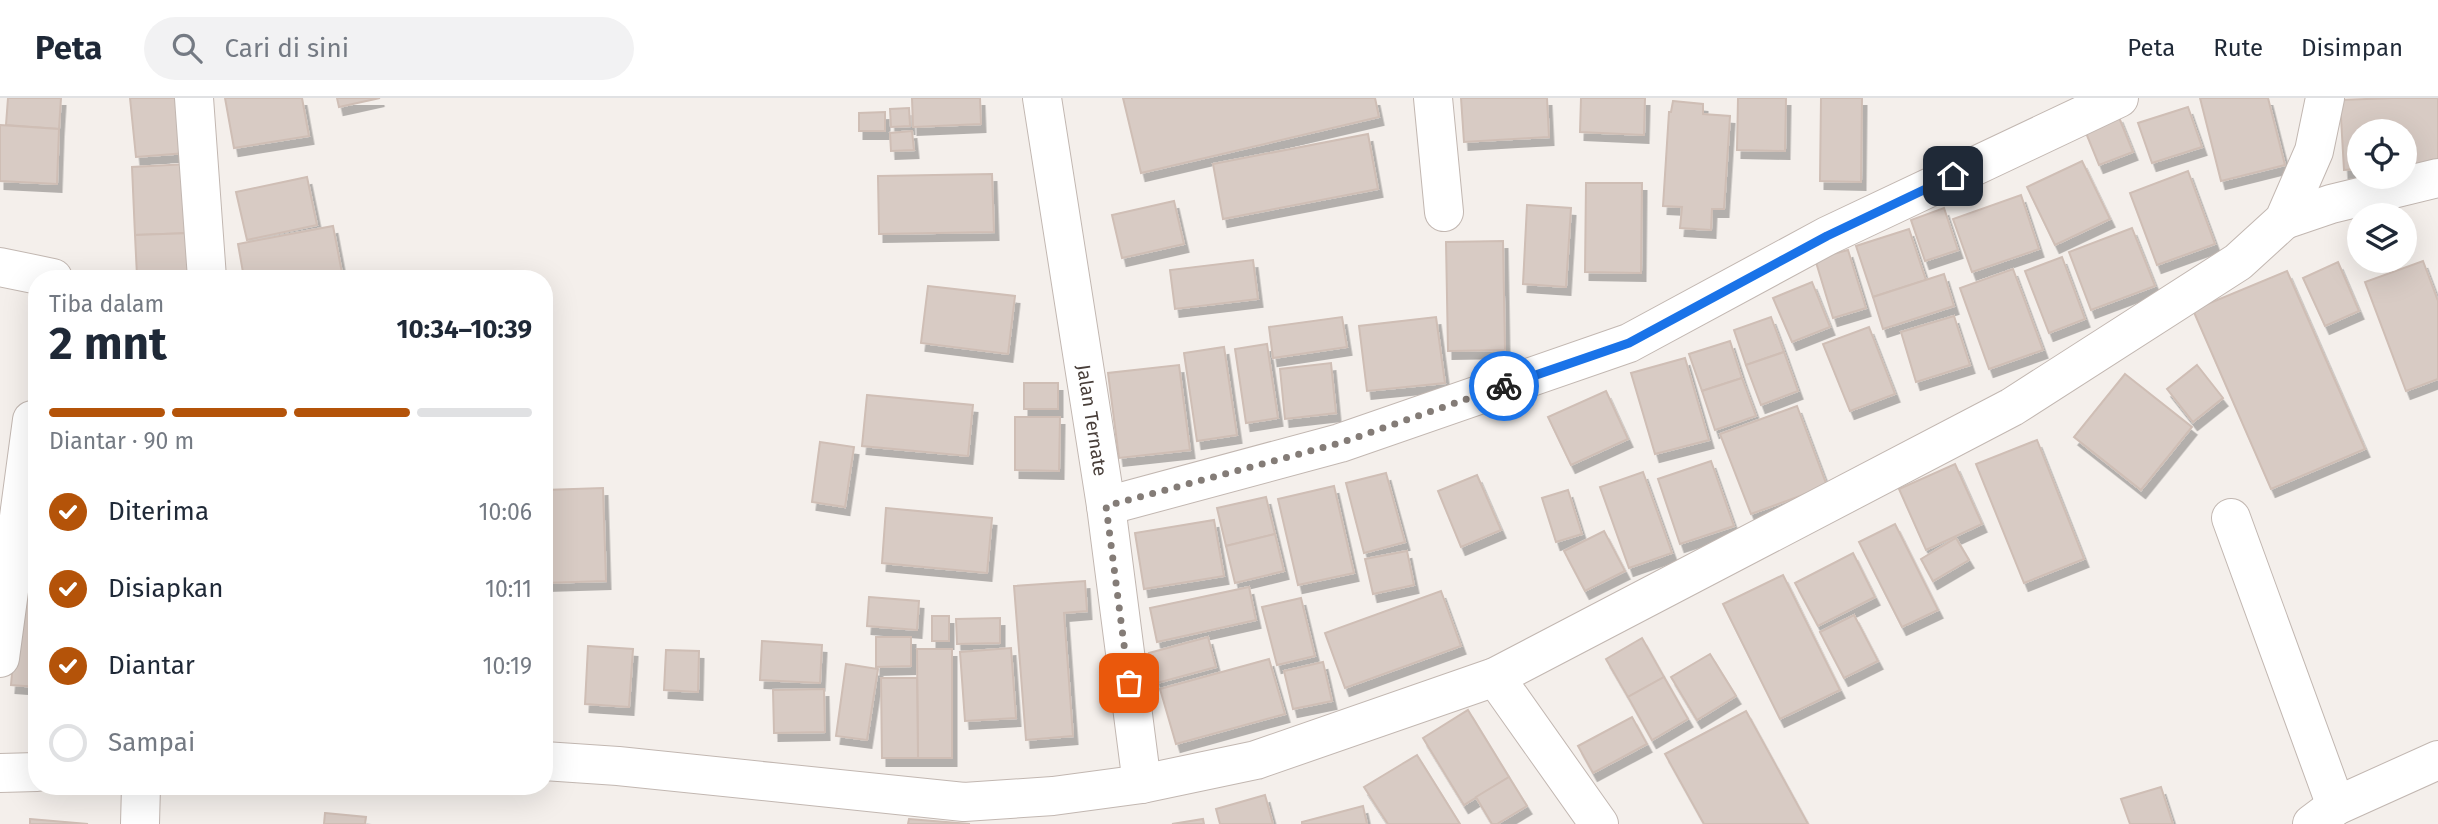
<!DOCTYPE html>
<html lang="id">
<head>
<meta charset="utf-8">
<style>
	:root { --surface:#fff; --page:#f2f2f3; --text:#1f2937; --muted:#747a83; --line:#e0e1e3; --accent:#b45309 }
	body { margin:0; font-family:"Fira Sans",sans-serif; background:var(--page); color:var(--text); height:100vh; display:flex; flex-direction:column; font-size:26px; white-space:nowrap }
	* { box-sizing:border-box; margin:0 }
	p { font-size:23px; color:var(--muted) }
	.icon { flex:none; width:38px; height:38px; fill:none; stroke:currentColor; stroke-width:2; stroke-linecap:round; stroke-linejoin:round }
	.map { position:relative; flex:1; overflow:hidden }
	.drawer { position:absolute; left:28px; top:172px; width:525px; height:525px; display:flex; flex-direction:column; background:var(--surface); border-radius:28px; box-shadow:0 7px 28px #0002 }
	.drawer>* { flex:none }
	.fabs { position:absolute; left:2347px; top:21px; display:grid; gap:14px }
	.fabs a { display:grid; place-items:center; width:70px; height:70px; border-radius:50%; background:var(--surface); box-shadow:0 7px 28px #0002; font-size:35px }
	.pin { position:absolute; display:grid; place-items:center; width:60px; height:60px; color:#fff; margin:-30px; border-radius:14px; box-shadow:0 4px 10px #0006 }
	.courier { position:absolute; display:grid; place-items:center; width:70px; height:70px; margin:-35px; border:5px solid #1a73e8; border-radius:50%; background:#fff; color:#222; box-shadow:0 2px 9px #0007 }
	.head em { font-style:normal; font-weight:700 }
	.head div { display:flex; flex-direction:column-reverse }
	.head { display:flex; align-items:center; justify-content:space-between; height:119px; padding:0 21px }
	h1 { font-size:46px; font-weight:700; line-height:52px }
	.bar { display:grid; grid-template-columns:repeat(4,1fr); gap:10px 7px; align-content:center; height:84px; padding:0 21px }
	.bar i { height:9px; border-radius:5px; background:var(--line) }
	.bar .current { background:var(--accent) }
	.bar p { grid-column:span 4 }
	ol { padding:0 21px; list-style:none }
	li { display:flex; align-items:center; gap:21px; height:77px }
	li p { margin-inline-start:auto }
	li .icon { padding:7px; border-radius:50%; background:var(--accent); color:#fff; stroke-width:4 }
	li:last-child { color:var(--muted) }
	li i { width:38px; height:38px; border:4px solid var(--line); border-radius:50% }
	header { display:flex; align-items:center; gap:42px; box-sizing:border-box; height:98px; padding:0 35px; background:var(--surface); border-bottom:2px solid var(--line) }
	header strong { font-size:33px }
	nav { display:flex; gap:38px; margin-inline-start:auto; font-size:24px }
	.search { width:490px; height:63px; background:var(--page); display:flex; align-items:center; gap:18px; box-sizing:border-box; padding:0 24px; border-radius:38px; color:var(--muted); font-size:26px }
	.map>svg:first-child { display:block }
	.building { fill:#d8cbc4; stroke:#cfbeb5; stroke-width:2; filter:url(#shadow) }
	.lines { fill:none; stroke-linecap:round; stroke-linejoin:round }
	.minor-casing { stroke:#c2b7b1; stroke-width:40 }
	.minor { stroke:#fff; stroke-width:38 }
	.done { stroke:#847c77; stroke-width:7; stroke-dasharray:0 12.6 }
	.route { stroke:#1a73e8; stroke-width:9 }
	.labels { text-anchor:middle; stroke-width:5; stroke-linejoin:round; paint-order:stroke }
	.street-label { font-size:19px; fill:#483e39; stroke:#fff }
</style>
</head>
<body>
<header>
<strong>Peta</strong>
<div class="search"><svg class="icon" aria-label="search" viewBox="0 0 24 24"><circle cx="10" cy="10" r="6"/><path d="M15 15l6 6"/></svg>Cari di sini</div>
<nav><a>Peta</a><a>Rute</a><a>Disimpan</a></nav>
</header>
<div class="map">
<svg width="2438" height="726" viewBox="0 0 2438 726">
	<defs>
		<filter id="shadow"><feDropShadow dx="4.5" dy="8" stdDeviation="0" flood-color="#0004"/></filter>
	</defs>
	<rect width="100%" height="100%" fill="#f4efeb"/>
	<!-- building -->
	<g class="building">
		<polygon points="8,0 61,0 59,31 6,27"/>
		<polygon points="130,0 180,0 186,55 136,59"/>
		<polygon points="225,0 302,0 309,38 234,50"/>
		<polygon points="337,0 380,0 339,9"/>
		<polygon points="912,0 980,0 981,26 913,29"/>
		<polygon points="1123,0 1375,0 1379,19 1141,75"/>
		<polygon points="1461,0 1547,0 1549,39 1464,44"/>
		<polygon points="1581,0 1645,0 1644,37 1580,34"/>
		<polygon points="1738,0 1786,0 1785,53 1737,52"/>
		<polygon points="1821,0 1862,0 1861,84 1820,83"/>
		<polygon points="2200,0 2268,0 2285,67 2221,83"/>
		<polygon points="2393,0 2438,0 2438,67 2404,68 2404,33 2359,33 2359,71 2344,72 2340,2"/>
		<polygon points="1673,3 1703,6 1703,16 1730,18 1724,111 1712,111 1711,132 1680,130 1682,109 1663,108 1669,14 1671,14"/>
		<polygon points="2188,9 2202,49 2152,65 2138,25"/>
		<polygon points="909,10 910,28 891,29 890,11"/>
		<polygon points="885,14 885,33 859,33 859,15"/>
		<polygon points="2118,17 2133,54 2099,67 2084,30"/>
		<polygon points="0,27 59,31 57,86 0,83"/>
		<polygon points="912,33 914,52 891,53 890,35"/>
		<polygon points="1368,36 1378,91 1223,121 1213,66"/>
		<polygon points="2082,63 2110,121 2055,147 2027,89"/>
		<polygon points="188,66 191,135 135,137 132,69"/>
		<polygon points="2188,73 2215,146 2157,167 2130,95"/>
		<polygon points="992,76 994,134 879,136 878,78"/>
		<polygon points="307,79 317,127 247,142 236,94"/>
		<polygon points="1586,85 1642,85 1641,175 1585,174"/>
		<polygon points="2021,97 2039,151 1972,174 1953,121"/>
		<polygon points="1174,103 1184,146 1122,160 1112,117"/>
		<polygon points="1527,107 1571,110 1566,189 1523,186"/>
		<polygon points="1944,110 1958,152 1925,163 1911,122"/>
		<polygon points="333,128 343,180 244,180 238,146"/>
		<polygon points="2132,130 2155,188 2091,212 2069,154"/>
		<polygon points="1909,131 1926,182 1873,199 1856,148"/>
		<polygon points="191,135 194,175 137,178 135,137"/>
		<polygon points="1503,143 1505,252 1448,253 1446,144"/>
		<polygon points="1848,152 1866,210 1833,220 1815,161"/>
		<polygon points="2062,159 2085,221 2049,235 2025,173"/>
		<polygon points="1253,162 1258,201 1175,211 1170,172"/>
		<polygon points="2423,163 2438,203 2438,281 2406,293 2365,184"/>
		<polygon points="2338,164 2359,213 2325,228 2303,180"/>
		<polygon points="2013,171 2043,252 1989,271 1960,190"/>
		<polygon points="2287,173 2365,351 2271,391 2193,212"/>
		<polygon points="1944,176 1954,208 1883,231 1873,199"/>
		<polygon points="1812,184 1830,229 1792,244 1773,200"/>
		<polygon points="928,188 1015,198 1008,256 921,245"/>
		<polygon points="1954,218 1970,267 1916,284 1901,234"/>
		<polygon points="1342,219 1347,249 1273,260 1269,229"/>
		<polygon points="1436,219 1445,285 1367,293 1359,228"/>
		<polygon points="1771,219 1784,254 1746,267 1734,232"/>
		<polygon points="1869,229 1895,296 1850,313 1823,246"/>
		<polygon points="1730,243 1742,280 1702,293 1689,256"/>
		<polygon points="1267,246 1278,320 1246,325 1235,251"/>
		<polygon points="1224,249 1237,337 1197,343 1184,255"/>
		<polygon points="1784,254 1798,293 1761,307 1746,267"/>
		<polygon points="1685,260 1709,342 1655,356 1631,275"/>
		<polygon points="1331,265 1336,315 1285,321 1280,271"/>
		<polygon points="1179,267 1190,352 1119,360 1108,275"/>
		<polygon points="2197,267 2223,300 2193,324 2167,291"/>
		<polygon points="2125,276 2192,329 2141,392 2074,339"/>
		<polygon points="1742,280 1756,318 1715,332 1702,293"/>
		<rect x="1024" y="285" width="34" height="26"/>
		<polygon points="1606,293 1628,341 1571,367 1548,319"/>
		<polygon points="867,297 973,307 968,358 862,348"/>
		<polygon points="1797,308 1827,388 1751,416 1720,336"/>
		<polygon points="1015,319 1060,319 1059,373 1015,372"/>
		<polygon points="2037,342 2084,461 2024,485 1976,366"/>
		<polygon points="820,344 854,349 845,409 812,404"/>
		<polygon points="1711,363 1734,428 1680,446 1658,381"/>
		<polygon points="1955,366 1982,426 1926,452 1899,391"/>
		<polygon points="1643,374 1672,455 1629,470 1600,389"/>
		<polygon points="1386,375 1405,444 1364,455 1346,385"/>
		<polygon points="1477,377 1501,432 1461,449 1438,393"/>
		<polygon points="1334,388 1354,475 1298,487 1278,401"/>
		<polygon points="603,390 606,483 544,485 544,392"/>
		<polygon points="1568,392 1582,436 1556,444 1542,400"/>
		<polygon points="1266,399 1275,436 1226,448 1217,410"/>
		<polygon points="886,410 992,420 987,475 882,465"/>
		<polygon points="1214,422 1224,478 1144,491 1135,435"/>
		<polygon points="1895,426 1938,512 1902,529 1859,444"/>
		<polygon points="1604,433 1625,473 1585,493 1564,453"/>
		<polygon points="1275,436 1284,473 1235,485 1226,448"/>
		<polygon points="1956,440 1969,462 1933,483 1921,461"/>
		<polygon points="1407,453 1414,487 1373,496 1365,461"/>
		<polygon points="1853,455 1875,499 1818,528 1795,485"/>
		<polygon points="1783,477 1840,592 1780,621 1723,506"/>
		<polygon points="1085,483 1087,513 1064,515 1073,638 1026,642 1014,488"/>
		<polygon points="1249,489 1256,522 1157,544 1150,510"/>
		<polygon points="1441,493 1461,548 1345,590 1325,535"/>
		<polygon points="19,494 37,496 37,589 11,587"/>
		<polygon points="869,499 919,503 917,532 867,528"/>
		<polygon points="1301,500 1315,558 1277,567 1262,509"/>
		<polygon points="1854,517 1878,563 1844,580 1820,534"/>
		<rect x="932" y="518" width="17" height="25"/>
		<polygon points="1000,520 1000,545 957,546 956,521"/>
		<polygon points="876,539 911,539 911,568 876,569"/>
		<polygon points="1208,539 1216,569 1157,585 1149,555"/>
		<polygon points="1642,540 1664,579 1628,599 1606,561"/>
		<polygon points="762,543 822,547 820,585 760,582"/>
		<polygon points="588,548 633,551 629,609 585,606"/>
		<polygon points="1011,550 1016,620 965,623 960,554"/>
		<polygon points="917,551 952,551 952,660 918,660"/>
		<polygon points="666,552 699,553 698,594 664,592"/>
		<polygon points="1710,556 1736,598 1697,622 1671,579"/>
		<polygon points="1269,561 1285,616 1176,646 1160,591"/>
		<polygon points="1323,564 1332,603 1293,611 1284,573"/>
		<polygon points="846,566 878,571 867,642 836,638"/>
		<polygon points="1664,579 1688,621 1652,642 1628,599"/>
		<polygon points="881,580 917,580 918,660 882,660"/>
		<polygon points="824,591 825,634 774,635 773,592"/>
		<polygon points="1468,612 1509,679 1464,707 1423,640"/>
		<polygon points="1746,613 1808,726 1704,726 1665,656"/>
		<polygon points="1632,619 1647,646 1593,675 1578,648"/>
		<polygon points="1417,657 1460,726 1388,726 1364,689"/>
		<polygon points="1509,679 1527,708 1497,726 1492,726 1476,699"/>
		<polygon points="2161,689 2173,726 2130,726 2121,701"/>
		<polygon points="1265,697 1273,726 1220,726 1216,711"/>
		<polygon points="1363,708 1367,726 1302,726 1302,724"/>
		<polygon points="325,715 366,719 365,726 324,726"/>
		<polygon points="30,721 88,726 30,726"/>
		<polygon points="909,721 970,726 908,726"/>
		<polygon points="1203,721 1204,726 1172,726"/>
	</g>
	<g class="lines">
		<!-- minor casing -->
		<g class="minor-casing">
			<g id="minor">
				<polyline points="194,0 207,180"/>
				<path id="s1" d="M1042 0 1106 408 1142 686"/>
				<polyline points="1433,0 1444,114"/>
				<polyline points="2284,122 2331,106 2438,80"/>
				<polyline points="0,169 53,180"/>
				<polyline points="1106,408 1340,345 1629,245 1827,138 2119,0"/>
				<polyline points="2231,420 2336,708"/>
				<polyline points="0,560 32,322"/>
				<polyline points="1495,579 1599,726"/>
				<polyline points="544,663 618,668 964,704 1053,698 1142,686 1256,662 1495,579 2012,309 2238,164 2284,122 2314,53 2325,0"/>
				<polyline points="0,675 37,674"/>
				<polyline points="140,726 141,688"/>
				<polyline points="2312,726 2336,708 2438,662"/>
			</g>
		</g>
		<!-- minor -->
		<use href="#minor" class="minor"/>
	</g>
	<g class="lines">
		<!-- done -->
		<polyline class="done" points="1129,585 1106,408 1340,345 1504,288"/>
		<!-- route -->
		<polyline class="route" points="1504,288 1629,245 1827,138 1953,78"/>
	</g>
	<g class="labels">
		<!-- street labels -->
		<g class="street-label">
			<text dy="7" stroke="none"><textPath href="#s1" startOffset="326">Jalan Ternate</textPath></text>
		</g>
	</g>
</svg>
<div class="fabs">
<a><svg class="icon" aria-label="locate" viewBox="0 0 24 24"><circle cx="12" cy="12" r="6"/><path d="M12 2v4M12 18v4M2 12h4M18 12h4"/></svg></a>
<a><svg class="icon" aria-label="layers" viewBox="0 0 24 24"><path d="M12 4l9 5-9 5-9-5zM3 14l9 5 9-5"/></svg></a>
</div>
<div class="pin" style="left:1129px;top:585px;background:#ea580c"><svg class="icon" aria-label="bag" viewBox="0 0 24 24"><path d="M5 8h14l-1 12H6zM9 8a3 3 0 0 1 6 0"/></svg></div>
<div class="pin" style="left:1953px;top:78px;background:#1f2937"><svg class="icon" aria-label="home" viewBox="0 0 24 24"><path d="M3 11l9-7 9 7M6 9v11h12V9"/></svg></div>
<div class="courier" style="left:1504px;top:288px"><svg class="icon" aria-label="bike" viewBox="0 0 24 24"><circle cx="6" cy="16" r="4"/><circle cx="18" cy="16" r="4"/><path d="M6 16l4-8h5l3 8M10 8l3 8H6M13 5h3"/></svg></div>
<section class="drawer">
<div class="head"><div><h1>2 mnt</h1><p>Tiba dalam</p></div><em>10:34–10:39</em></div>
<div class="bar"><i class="current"></i><i class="current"></i><i class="current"></i><i></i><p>Diantar · 90 m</p></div>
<ol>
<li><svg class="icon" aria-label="check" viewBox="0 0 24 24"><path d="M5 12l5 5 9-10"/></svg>Diterima<p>10:06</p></li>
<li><svg class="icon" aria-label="check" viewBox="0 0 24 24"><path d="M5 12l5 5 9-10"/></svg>Disiapkan<p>10:11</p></li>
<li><svg class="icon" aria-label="check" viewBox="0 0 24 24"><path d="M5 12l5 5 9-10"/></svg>Diantar<p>10:19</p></li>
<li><i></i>Sampai</li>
</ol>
</section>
</div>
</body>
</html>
